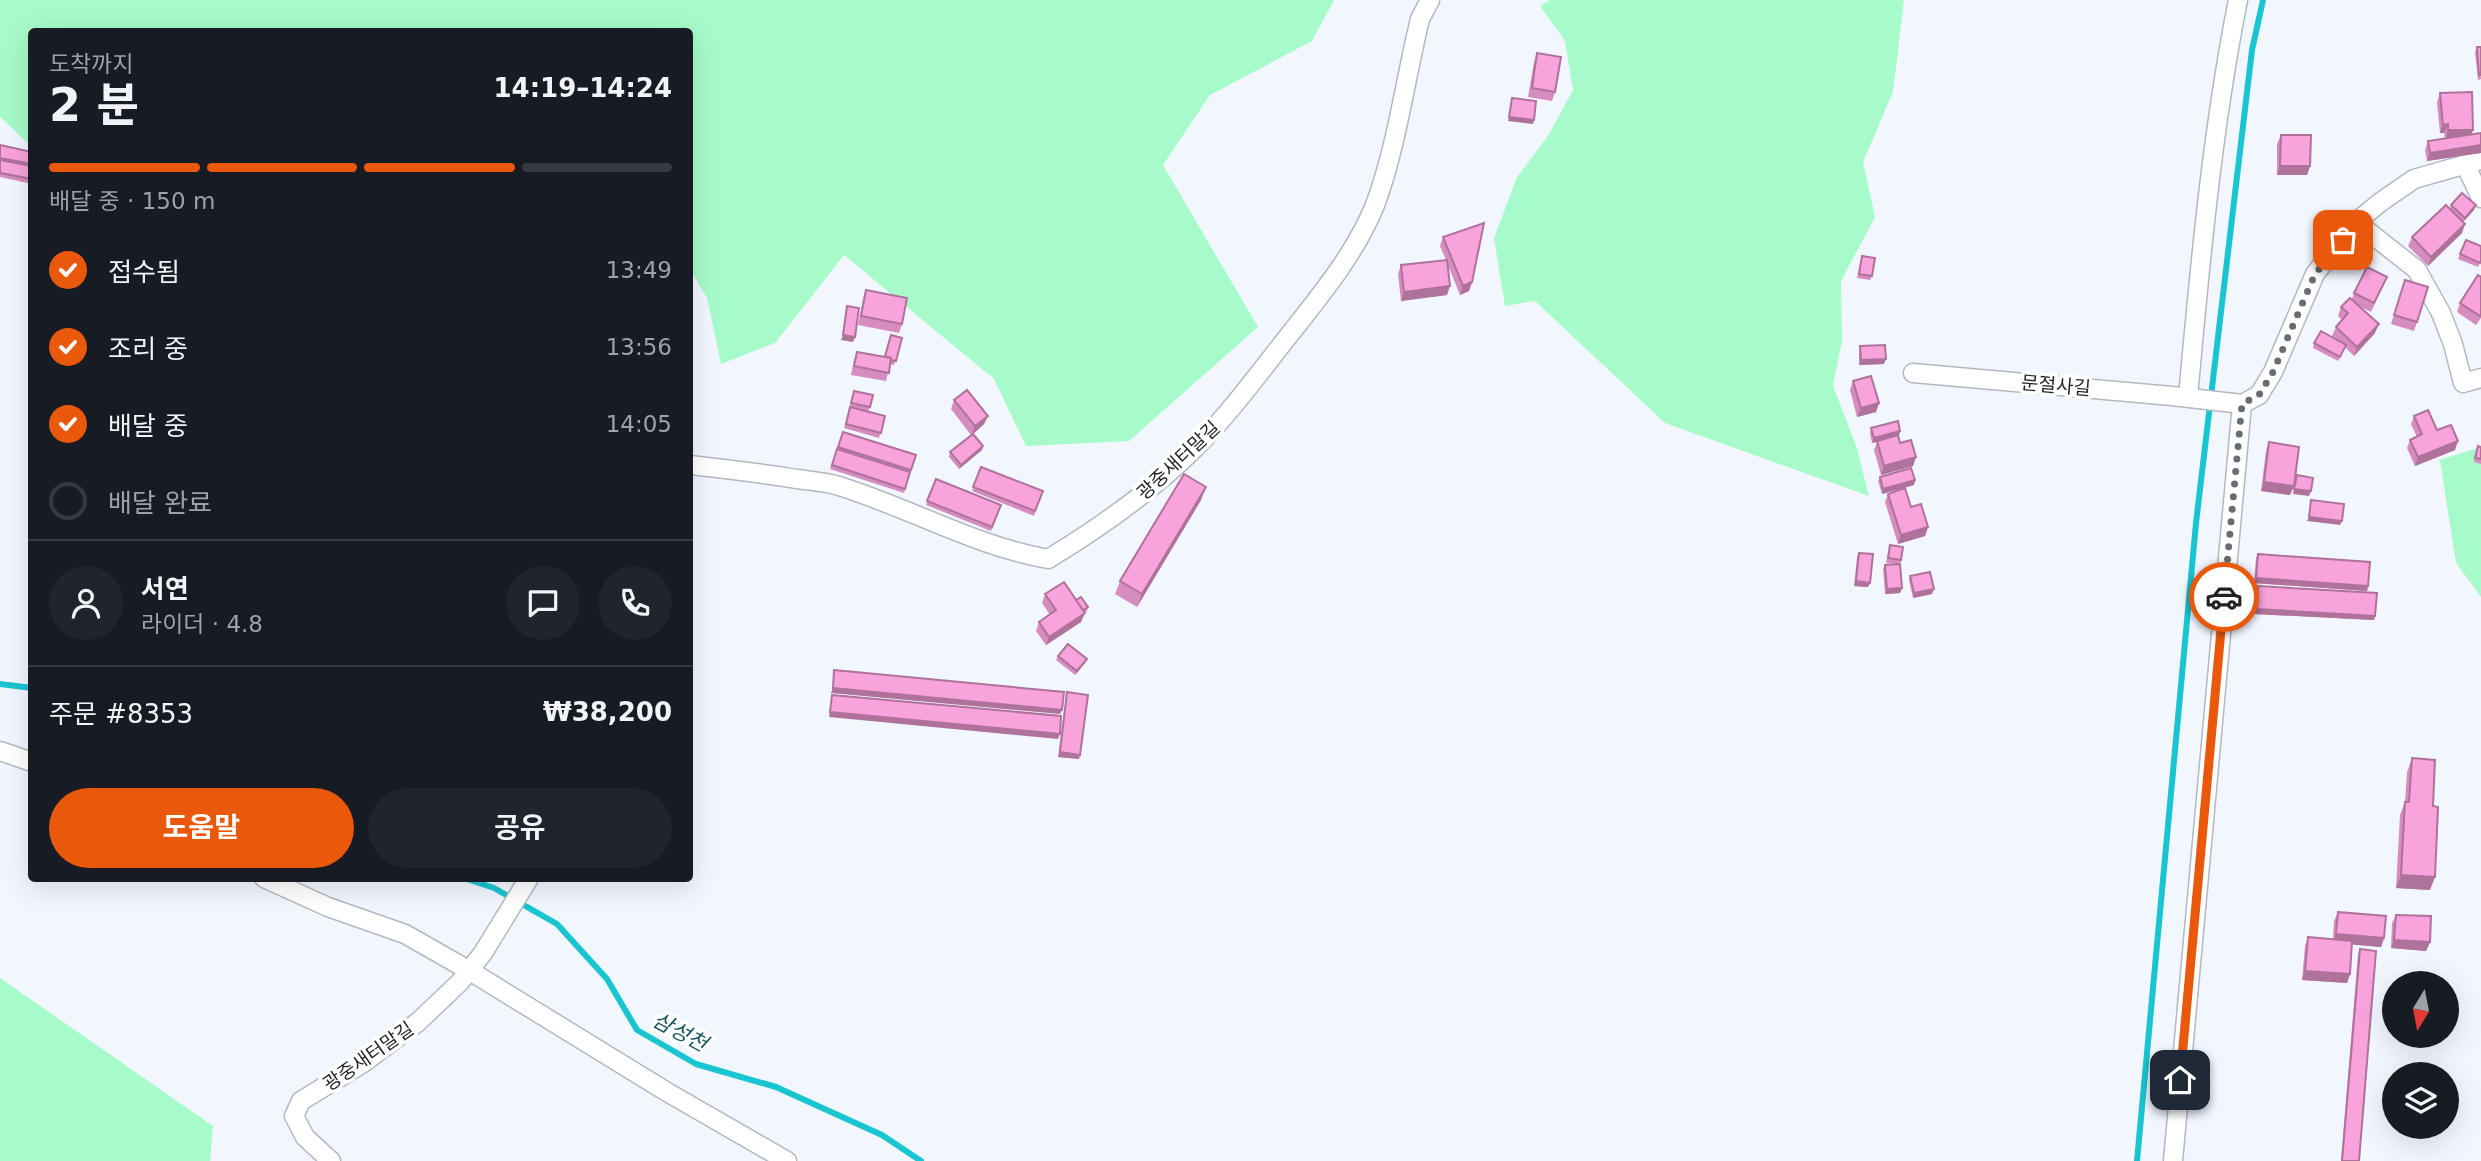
<!DOCTYPE html>
<html lang="ko">
<head>
<meta charset="utf-8">
<style>
	:root { --surface:#171b24; --page:#20242c; --text:#f1f3f6; --muted:#9ea1a6; --line:#363941; --accent:#ea580c }
	body { margin:0; font-family:"DejaVu Sans","Noto Sans KR",sans-serif; background:var(--page); color:var(--text); height:100vh; display:flex; flex-direction:column; font-size:26px; white-space:nowrap }
	* { box-sizing:border-box; margin:0 }
	p { font-size:23px; color:var(--muted) }
	.icon { flex:none; width:38px; height:38px; fill:none; stroke:currentColor; stroke-width:2; stroke-linecap:round; stroke-linejoin:round }
	.map { position:relative; flex:1; overflow:hidden }
	.details { position:absolute; left:28px; top:28px; width:665px; height:854px; display:flex; flex-direction:column; background:var(--surface); border-radius:7px; box-shadow:0 7px 28px #0002 }
	.details>* { flex:none }
	.needle { width:46px; rotate:190deg }
	.controls { position:absolute; left:2382px; top:971px; display:grid; gap:14px }
	.controls a { display:grid; place-items:center; width:77px; height:77px; border-radius:50%; background:var(--surface); box-shadow:0 7px 28px #0002; font-size:35px }
	.pin { position:absolute; display:grid; place-items:center; width:60px; height:60px; color:#fff; margin:-30px; border-radius:14px; box-shadow:0 4px 10px #0006 }
	.courier { position:absolute; display:grid; place-items:center; width:70px; height:70px; margin:-35px; border:5px solid #ea580c; border-radius:50%; background:#fff; color:#222; box-shadow:0 2px 9px #0007 }
	.overview em { font-style:normal; font-weight:700 }
	.overview div { display:flex; flex-direction:column-reverse }
	.overview { display:flex; align-items:center; justify-content:space-between; height:119px; padding:0 21px }
	h1 { font-size:46px; font-weight:700; line-height:52px }
	.bar { display:grid; grid-template-columns:repeat(4,1fr); gap:10px 7px; align-content:center; height:84px; padding:0 21px }
	.bar i { height:9px; border-radius:5px; background:var(--line) }
	.bar .current { background:var(--accent) }
	.bar p { grid-column:span 4 }
	.line { display:flex; align-items:center; gap:18px; padding:0 21px; border-top:2px solid var(--line) }
	.line div { flex:1 }
	.round { display:grid; place-items:center; flex:none; width:74px; height:74px; border-radius:37px; background:var(--page) }
	ol { padding:0 21px; list-style:none }
	li { display:flex; align-items:center; gap:21px; height:77px }
	li p { margin-inline-start:auto }
	li .icon { padding:7px; border-radius:50%; background:var(--accent); color:#fff; stroke-width:4 }
	li:last-child { color:var(--muted) }
	li i { width:38px; height:38px; border:4px solid var(--line); border-radius:50% }
	.cta { display:flex; gap:14px; margin-top:auto; padding:14px 21px }
	.cta a { flex:1; height:80px; border-radius:42px; background:var(--accent); color:#fff; font-size:28px; font-weight:700; line-height:80px; text-align:center }
	.cta a+a { background:var(--page); color:var(--text) }
	.map>svg:first-child { display:block }
	.green { fill:#a7fac9 }
	.lines { fill:none; stroke-linecap:round; stroke-linejoin:round }
	.stream { stroke:#18c5d0; stroke-width:6 }
	.minor-casing { stroke:#b3b8bf; stroke-width:21 }
	.minor { stroke:#fff; stroke-width:18 }
	.wall { fill:#d68cbe }
	.shaded-wall { fill:#ae729b }
	.building { fill:#f9a3dd; stroke:#ae729b; stroke-width:2 }
	.done { stroke:#696c71; stroke-width:7; stroke-dasharray:0 12.6 }
	.route { stroke:#ea580c; stroke-width:9 }
	.labels { text-anchor:middle; stroke-width:7; stroke-linejoin:round; paint-order:stroke }
	.street-label { font-size:19px; fill:#1f2124; stroke:#fff }
	.water-label { font-size:21px; font-style:italic; fill:#165559; stroke:#fff }
</style>
</head>
<body>
<div class="map">
<svg width="2481" height="1161" viewBox="0 0 2481 1161">
	<rect width="100%" height="100%" fill="#f2f7ff"/>
	<!-- green -->
	<g class="green">
		<polygon points="0,0 1334,0 1312,41 1210,95 1163,165 1258,327 1129,441 1026,446 994,379 844,255 775,343 721,364 707,298 690,269 690,32 32,32 31,146 0,117"/>
		<polygon points="1550,0 1904,0 1893,92 1863,162 1875,217 1841,281 1842,340 1833,386 1856,445 1869,496 1665,423 1535,301 1505,306 1494,238 1517,177 1548,136 1573,90 1565,41 1540,6"/>
		<polygon points="2481,447 2481,597 2456,563 2440,460"/>
		<polygon points="0,978 213,1126 210,1161 0,1161"/>
	</g>
	<g class="lines">
		<!-- stream -->
		<g class="stream">
			<polyline points="0,684 32,688"/>
			<polyline points="464,878 494,888 557,924 607,979 637,1030 696,1064 776,1087 882,1135 921,1161"/>
			<polyline points="2137,1161 2196,523 2252,50 2263,0"/>
		</g>
		<!-- minor casing -->
		<g class="minor-casing">
			<g id="minor">
				<polyline points="2465,164 2481,198"/>
				<polyline points="2356,222 2417,270 2441,313 2453,344 2463,383 2481,378"/>
				<polyline points="1913,373 2172,396 2242,404 2259,395 2273,372 2315,274 2356,222 2382,201 2414,179 2481,160"/>
				<path d="M2188 397C2200 264 2212 131 2238 0"/>
				<path d="M690 465C725 469 761 473 797 479 811 481 826 482 839 486 910 508 975 546 1048 559 1101 527 1152 491 1196 447 1232 411 1262 369 1294 329 1324 291 1357 250 1375 205 1397 146 1405 80 1420 19L1430 0"/>
				<polyline points="0,751 32,762"/>
				<polyline points="264,878 328,907 405,934 470,971 667,1092 787,1161"/>
				<polyline points="331,1161 305,1137 294,1116 301,1101 363,1063 418,1022 460,982 483,953 529,878"/>
				<polyline points="2173,1161 2242,404"/>
			</g>
		</g>
		<!-- minor -->
		<use href="#minor" class="minor"/>
	</g>
	<!-- wall -->
	<g class="wall">
		<polygon points="2477,47 2481,79 2478,80 2475,52"/>
		<polygon points="1537,53 1555,92 1552,101 1528,97 1534,62"/>
		<polygon points="2440,93 2471,134 2481,133 2481,153 2427,161 2425,150 2428,141 2445,138 2444,133 2440,133 2437,102"/>
		<polygon points="2281,135 2310,166 2307,175 2277,175 2277,144"/>
		<polygon points="0,145 32,152 32,184 0,177"/>
		<polygon points="2451,205 2474,210 2463,222 2462,233 2428,266 2408,246 2412,237 2450,209"/>
		<polygon points="1443,237 1472,282 1469,291 1460,295 1447,263 1447,295 1401,301 1398,274 1401,265 1446,260 1440,246"/>
		<polygon points="2466,240 2481,261 2478,267 2458,259"/>
		<polygon points="1862,256 1872,276 1870,280 1857,278"/>
		<polygon points="2481,275 2481,318 2476,325 2457,312 2460,303"/>
		<polygon points="2387,277 2371,312 2359,306 2375,333 2354,356 2345,347 2338,361 2313,348 2314,343 2339,341 2332,336 2336,327 2342,320 2338,316 2341,307 2352,299 2354,293"/>
		<polygon points="2402,289 2417,322 2414,331 2391,324"/>
		<polygon points="866,290 902,324 899,333 858,325 863,299"/>
		<polygon points="902,338 894,365 890,364 886,381 851,375 854,360 857,352 884,356"/>
		<polygon points="1860,346 1884,364 1859,365 1859,350"/>
		<polygon points="1853,381 1879,403 1876,412 1857,417 1850,390"/>
		<polygon points="854,391 870,407 868,412 885,416 879,438 844,428"/>
		<polygon points="954,400 988,416 984,424 973,434 983,446 982,450 959,469 949,457 950,452 971,435 951,409"/>
		<polygon points="2414,416 2437,430 2455,450 2415,466 2407,448 2410,440 2417,437 2411,424"/>
		<polygon points="1871,428 1900,431 1899,435 1900,443 1916,457 1913,466 1881,475 1874,450 1877,442 1872,443 1870,433"/>
		<polygon points="843,432 916,455 904,493 830,469"/>
		<polygon points="2269,442 2290,495 2261,491 2266,451"/>
		<polygon points="2478,446 2481,447 2481,464 2474,462"/>
		<polygon points="981,467 1043,491 1034,516 972,491"/>
		<polygon points="1880,477 1915,480 1914,485 1882,494 1878,481"/>
		<polygon points="936,479 1001,505 991,531 926,505"/>
		<polygon points="1888,494 1911,507 1928,527 1925,536 1898,544 1885,502"/>
		<polygon points="1201,500 1137,607 1115,594 1120,581"/>
		<polygon points="1890,545 1901,560 1900,564 1902,588 1900,593 1885,594 1883,569 1885,565 1894,564 1886,563"/>
		<polygon points="1859,553 1868,587 1854,586 1857,557"/>
		<polygon points="2258,554 2368,586 2367,591 2254,583 2256,558"/>
		<polygon points="1910,576 1932,594 1913,598 1909,580"/>
		<polygon points="2258,586 2375,616 2374,620 2255,614 2256,591"/>
		<polygon points="1045,594 1076,600 1088,607 1087,611 1084,613 1081,622 1046,645 1036,631 1039,622 1050,615 1042,603"/>
		<polygon points="1058,656 1087,659 1085,663 1075,675 1056,660"/>
		<polygon points="1067,692 1079,759 1058,757 1066,697"/>
		<polygon points="2412,758 2430,890 2396,888 2400,815 2405,802 2407,772"/>
		<polygon points="2338,912 2384,938 2381,947 2352,944 2350,974 2347,983 2302,980 2305,946 2308,937 2333,939 2334,921"/>
		<polygon points="2396,915 2430,942 2426,951 2391,948 2392,923"/>
		<polygon points="2360,949 2359,1161 2341,1161 2358,954"/>
	</g>
	<!-- shaded-wall -->
	<g class="shaded-wall">
		<polygon points="1509,117 1534,120 1533,124 1508,121"/>
		<polygon points="2448,124 2444,133 2440,133 2443,125"/>
		<polygon points="2448,130 2473,130 2470,139 2445,139"/>
		<polygon points="2481,145 2481,153 2427,161 2430,153"/>
		<polygon points="2280,166 2310,166 2307,175 2277,175"/>
		<polygon points="2476,205 2474,210 2463,222 2465,218"/>
		<polygon points="2465,224 2462,233 2428,266 2431,257"/>
		<polygon points="1472,282 1469,291 1460,295 1463,286"/>
		<polygon points="1450,286 1447,295 1401,301 1404,292"/>
		<polygon points="2379,324 2375,333 2354,356 2357,347"/>
		<polygon points="843,335 855,337 853,342 841,340"/>
		<polygon points="1886,359 1884,364 1859,365 1861,360"/>
		<polygon points="1879,403 1876,412 1857,417 1861,408"/>
		<polygon points="988,416 984,424 972,435 975,426"/>
		<polygon points="1900,431 1899,435 1872,443 1874,438"/>
		<polygon points="2458,441 2455,450 2415,466 2418,457"/>
		<polygon points="983,446 982,450 959,469 961,465"/>
		<polygon points="1916,457 1913,466 1881,475 1884,466"/>
		<polygon points="1915,480 1914,485 1882,494 1883,489"/>
		<polygon points="2264,482 2294,486 2290,495 2261,491"/>
		<polygon points="1206,487 1201,500 1137,607 1142,594"/>
		<polygon points="2294,489 2311,491 2309,496 2293,494"/>
		<polygon points="2309,517 2342,521 2340,525 2307,521"/>
		<polygon points="1928,527 1925,536 1898,544 1901,535"/>
		<polygon points="2256,578 2368,586 2367,591 2254,583"/>
		<polygon points="1856,581 1870,583 1868,587 1854,586"/>
		<polygon points="1902,588 1900,593 1885,594 1887,589"/>
		<polygon points="1934,589 1932,594 1913,598 1914,593"/>
		<polygon points="2257,609 2375,616 2374,620 2255,614"/>
		<polygon points="1085,613 1081,622 1046,645 1049,637"/>
		<polygon points="1087,659 1085,663 1075,675 1077,671"/>
		<polygon points="833,688 1062,710 1060,714 831,693"/>
		<polygon points="830,712 1060,734 1058,739 829,717"/>
		<polygon points="1060,752 1080,755 1079,759 1058,757"/>
		<polygon points="2401,875 2435,877 2430,890 2396,888"/>
		<polygon points="2336,934 2384,938 2381,947 2333,943"/>
		<polygon points="2394,940 2430,942 2426,951 2391,948"/>
		<polygon points="2305,971 2350,974 2347,983 2302,980"/>
	</g>
	<!-- building -->
	<g class="building">
		<polygon points="2477,47 2481,47 2481,75 2479,75"/>
		<polygon points="1537,53 1561,57 1555,92 1532,88"/>
		<polygon points="2472,92 2473,130 2448,130 2448,124 2443,125 2440,93"/>
		<polygon points="1512,98 1536,101 1534,120 1509,117"/>
		<polygon points="2481,133 2481,145 2430,153 2428,141"/>
		<polygon points="2281,135 2311,135 2310,166 2280,166"/>
		<polygon points="0,145 32,152 32,164 0,158"/>
		<polygon points="0,160 32,166 32,179 0,173"/>
		<polygon points="2462,193 2476,205 2465,218 2451,205"/>
		<polygon points="2446,205 2465,224 2431,257 2412,237"/>
		<polygon points="1484,223 1472,282 1463,286 1443,237"/>
		<polygon points="2466,240 2481,246 2481,260 2480,263 2460,254"/>
		<polygon points="1862,256 1875,258 1872,276 1859,274"/>
		<polygon points="1447,260 1450,286 1404,292 1401,265"/>
		<polygon points="2367,267 2387,277 2374,303 2354,293"/>
		<polygon points="2478,275 2481,277 2481,314 2480,316 2460,303"/>
		<polygon points="2405,280 2428,287 2417,322 2394,315"/>
		<polygon points="866,290 907,298 902,324 861,316"/>
		<polygon points="2350,298 2379,324 2357,347 2336,327 2348,313 2341,307"/>
		<polygon points="847,306 859,308 855,337 843,335"/>
		<polygon points="2321,331 2346,345 2340,357 2314,343"/>
		<polygon points="891,335 902,338 896,361 891,360 891,358 885,356"/>
		<polygon points="1885,345 1886,359 1861,360 1860,346"/>
		<polygon points="857,352 891,358 889,373 854,366"/>
		<polygon points="1871,376 1879,403 1861,408 1853,381"/>
		<polygon points="967,390 988,416 975,426 954,400"/>
		<polygon points="854,391 873,395 870,407 851,403"/>
		<polygon points="850,407 885,416 881,433 846,424"/>
		<polygon points="2428,410 2437,430 2451,425 2458,441 2418,457 2410,440 2422,434 2414,416"/>
		<polygon points="1898,421 1900,431 1874,438 1871,428"/>
		<polygon points="843,432 916,455 911,470 838,447"/>
		<polygon points="973,434 983,446 961,465 950,452"/>
		<polygon points="1898,435 1900,443 1911,440 1916,457 1884,466 1877,441"/>
		<polygon points="2269,442 2299,447 2294,486 2264,482"/>
		<polygon points="2478,446 2481,447 2481,459 2475,458"/>
		<polygon points="837,449 910,472 905,489 832,465"/>
		<polygon points="981,467 1043,491 1035,511 973,487"/>
		<polygon points="1911,468 1915,480 1883,489 1880,477"/>
		<polygon points="1184,474 1206,487 1142,594 1120,581"/>
		<polygon points="2297,475 2313,478 2311,491 2294,489"/>
		<polygon points="936,479 1001,505 992,527 927,501"/>
		<polygon points="1905,488 1911,507 1921,504 1928,527 1901,535 1888,494"/>
		<polygon points="2311,500 2344,504 2342,521 2309,517"/>
		<polygon points="1890,545 1903,547 1901,560 1888,558"/>
		<polygon points="1859,553 1873,554 1870,583 1856,581"/>
		<polygon points="2258,554 2370,562 2368,586 2256,578"/>
		<polygon points="1900,564 1902,588 1887,589 1885,565"/>
		<polygon points="1930,572 1934,589 1914,593 1910,576"/>
		<polygon points="1064,582 1085,613 1049,637 1039,622 1056,610 1045,594"/>
		<polygon points="2258,586 2377,593 2375,616 2257,609"/>
		<polygon points="1081,597 1088,607 1083,610 1076,600"/>
		<polygon points="1068,644 1087,659 1077,671 1058,656"/>
		<polygon points="834,670 1064,692 1062,710 833,688"/>
		<polygon points="1067,692 1088,695 1080,755 1060,752"/>
		<polygon points="832,695 1061,716 1060,734 830,712"/>
		<polygon points="2412,758 2435,760 2433,806 2438,807 2435,877 2401,875 2405,802 2409,802"/>
		<polygon points="2338,912 2386,916 2384,938 2336,934"/>
		<polygon points="2396,915 2431,916 2430,942 2394,940"/>
		<polygon points="2308,937 2352,941 2350,974 2305,971"/>
		<polygon points="2360,949 2376,951 2359,1161 2342,1161"/>
	</g>
	<g class="lines">
		<!-- done -->
		<polyline class="done" points="2224,597 2242,404 2259,395 2273,372 2315,274 2343,240"/>
		<!-- route -->
		<polyline class="route" points="2180,1080 2224,597"/>
	</g>
	<g class="labels">
		<!-- street labels -->
		<g class="street-label">
			<text transform="translate(2056 385) rotate(5)" y="7">문절사길</text>
			<text transform="translate(1178 460) rotate(-43)" y="7">광중새터말길</text>
			<text transform="translate(368 1056) rotate(-35)" y="7">광중새터말길</text>
		</g>
		<!-- water labels -->
		<g class="water-label">
			<text transform="translate(680 1032) rotate(28)" y="7">삼성천</text>
		</g>
	</g>
</svg>
<div class="controls">
<a><svg class="needle" viewBox="-14 -14 28 28"><path d="M0-13l5 13h-10z" fill="#e53935"/><path d="M0 13l5-13h-10z" fill="#9ea1a6"/></svg></a>
<a><svg class="icon" aria-label="layers" viewBox="0 0 24 24"><path d="M12 4l9 5-9 5-9-5zM3 14l9 5 9-5"/></svg></a>
</div>
<div class="pin" style="left:2343px;top:240px;background:#ea580c"><svg class="icon" aria-label="bag" viewBox="0 0 24 24"><path d="M5 8h14l-1 12H6zM9 8a3 3 0 0 1 6 0"/></svg></div>
<div class="pin" style="left:2180px;top:1080px;background:#1f2937"><svg class="icon" aria-label="home" viewBox="0 0 24 24"><path d="M3 11l9-7 9 7M6 9v11h12V9"/></svg></div>
<div class="courier" style="left:2224px;top:597px"><svg class="icon" aria-label="car" viewBox="0 0 24 24"><path d="M5 17H2v-5l4-1 3-4h7l3 4 3 1v5h-3M9 17h6M6 11h13"/><circle cx="7" cy="17" r="2"/><circle cx="17" cy="17" r="2"/></svg></div>
<section class="details">
<div class="overview"><div><h1>2 분</h1><p>도착까지</p></div><em>14:19–14:24</em></div>
<div class="bar"><i class="current"></i><i class="current"></i><i class="current"></i><i></i><p>배달 중 · 150 m</p></div>
<ol>
<li><svg class="icon" aria-label="check" viewBox="0 0 24 24"><path d="M5 12l5 5 9-10"/></svg>접수됨<p>13:49</p></li>
<li><svg class="icon" aria-label="check" viewBox="0 0 24 24"><path d="M5 12l5 5 9-10"/></svg>조리 중<p>13:56</p></li>
<li><svg class="icon" aria-label="check" viewBox="0 0 24 24"><path d="M5 12l5 5 9-10"/></svg>배달 중<p>14:05</p></li>
<li><i></i>배달 완료</li>
</ol>
<div class="line" style="height:126px"><a class="round"><svg class="icon" aria-label="person" viewBox="0 0 24 24"><circle cx="12" cy="8" r="4"/><path d="M4 21q1-7 8-7t8 7"/></svg></a><div><b>서연</b><p>라이더 · 4.8</p></div><a class="round"><svg class="icon" aria-label="chat" viewBox="0 0 24 24"><path d="M4 5h16v11H9l-5 4z"/></svg></a><a class="round"><svg class="icon" aria-label="phone" viewBox="0 0 24 24"><path d="M5 4h4l2 5-3 2q2 4 5 5l2-3 5 2v4C11 20 4 13 5 4z"/></svg></a></div>
<div class="line" style="height:91px"><div>주문 #8353</div><b>₩38,200</b></div>
<div class="cta"><a>도움말</a><a>공유</a></div>
</section>
</div>
</body>
</html>
